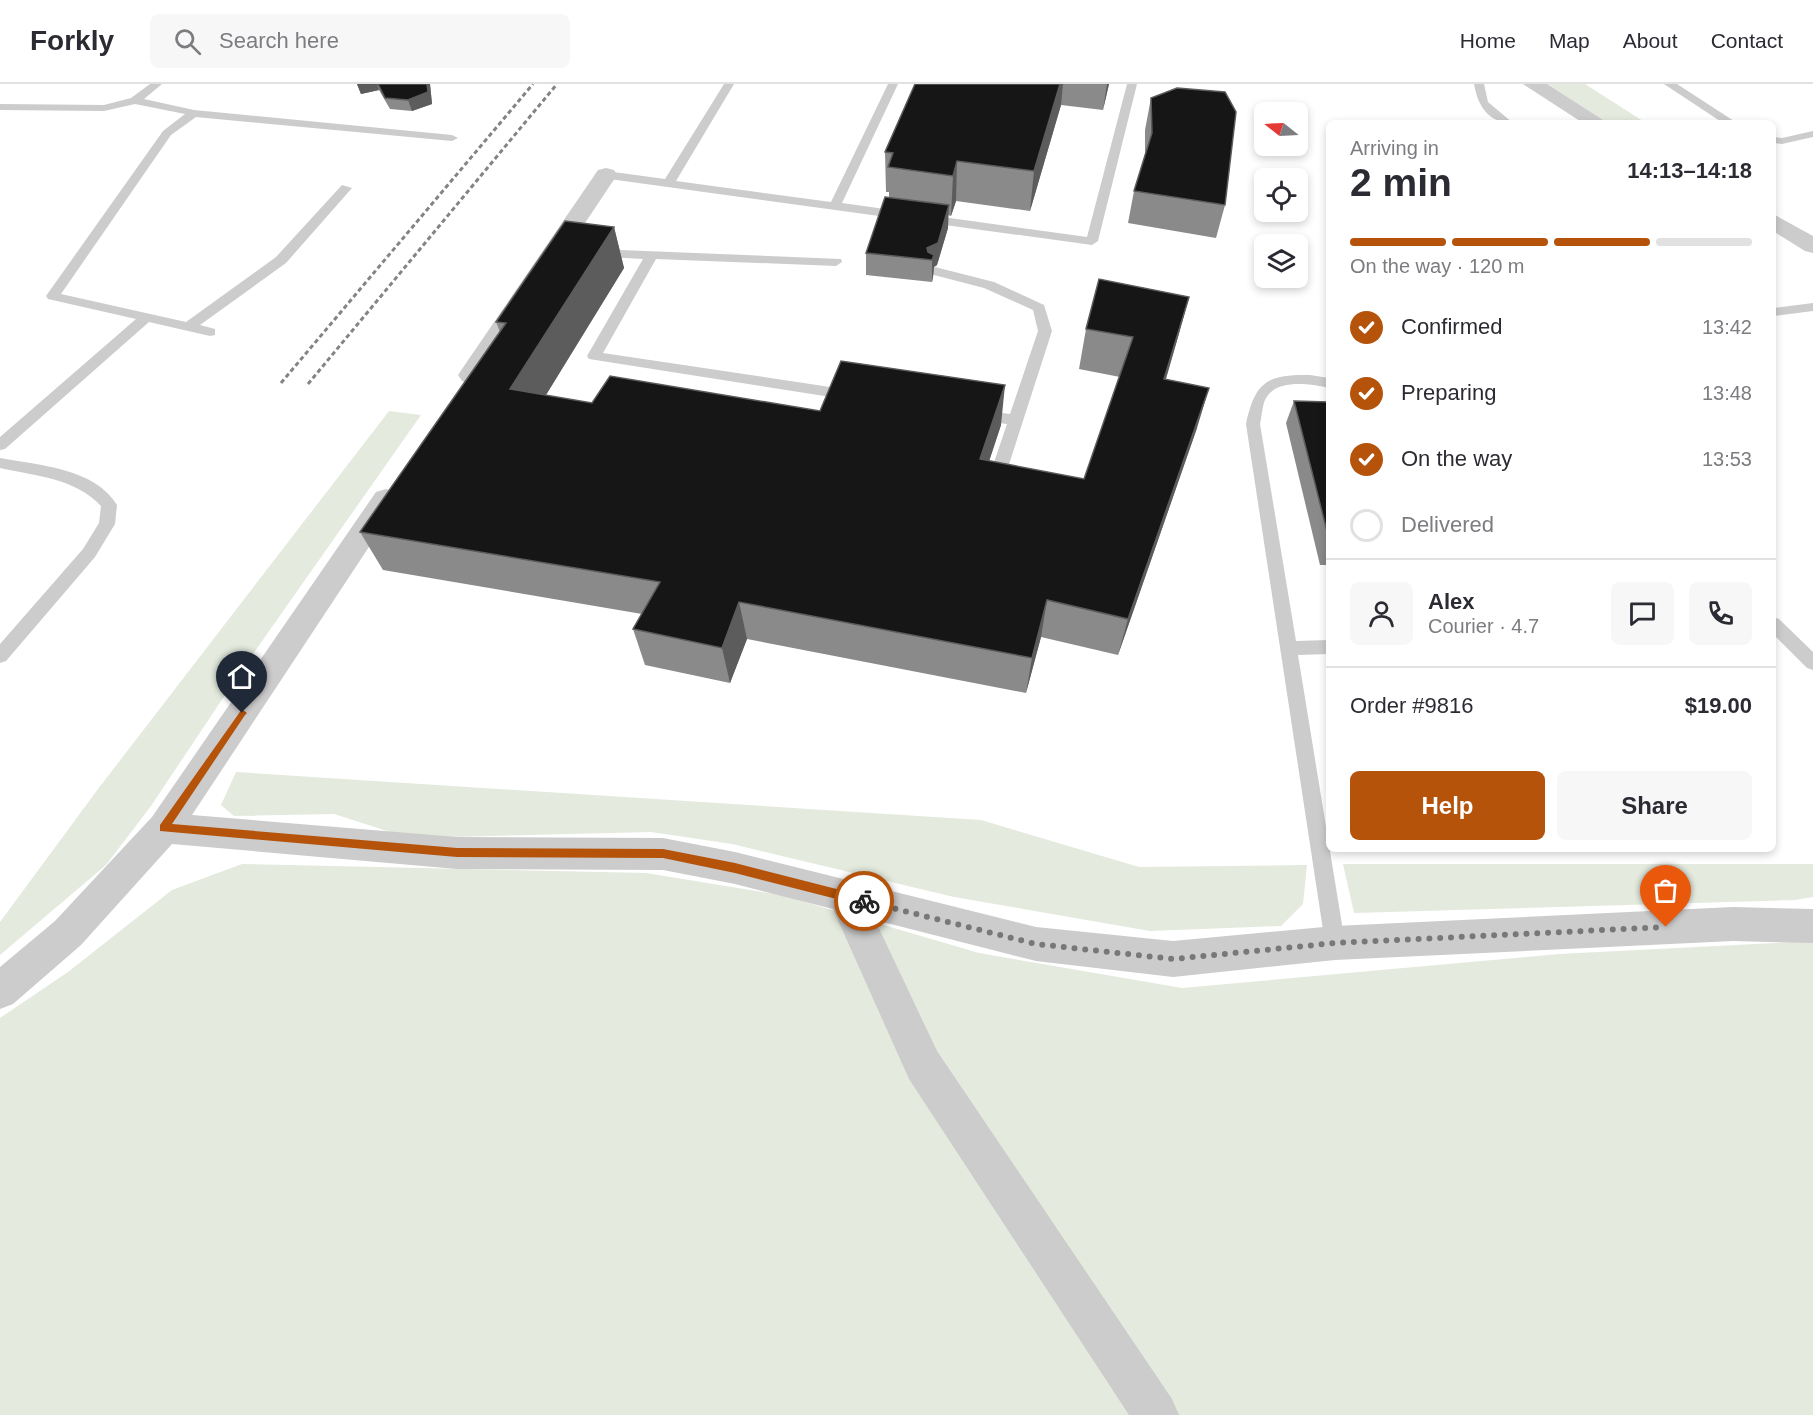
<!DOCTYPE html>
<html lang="en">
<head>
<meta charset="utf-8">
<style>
	:root { --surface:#fff; --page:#f7f7f7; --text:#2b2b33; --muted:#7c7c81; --line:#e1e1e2; --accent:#b45309 }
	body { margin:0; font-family:Arial,sans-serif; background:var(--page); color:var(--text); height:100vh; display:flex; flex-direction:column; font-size:22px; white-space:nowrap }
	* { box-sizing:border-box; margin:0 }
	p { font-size:20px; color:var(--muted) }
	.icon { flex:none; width:33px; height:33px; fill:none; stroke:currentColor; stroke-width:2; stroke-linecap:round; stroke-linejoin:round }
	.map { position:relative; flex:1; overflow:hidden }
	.details { position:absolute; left:1326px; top:36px; width:450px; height:732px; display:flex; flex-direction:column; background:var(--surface); border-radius:9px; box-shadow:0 3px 9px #0003 }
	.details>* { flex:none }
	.needle { width:39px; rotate:288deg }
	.tools { position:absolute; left:1254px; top:18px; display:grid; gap:12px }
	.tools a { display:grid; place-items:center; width:54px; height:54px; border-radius:9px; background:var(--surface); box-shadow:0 3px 9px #0003; font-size:30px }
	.pin { position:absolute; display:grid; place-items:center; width:51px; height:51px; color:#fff; margin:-62px -26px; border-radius:50% 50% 50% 0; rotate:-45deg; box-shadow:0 0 6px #0007 }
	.pin .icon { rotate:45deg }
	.courier { position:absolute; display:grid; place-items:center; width:60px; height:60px; margin:-30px; border:4px solid #b45309; border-radius:50%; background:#fff; color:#222; box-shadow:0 2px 8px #0007 }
	.head em { font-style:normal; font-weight:800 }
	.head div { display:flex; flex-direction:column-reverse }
	.head { display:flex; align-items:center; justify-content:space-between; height:102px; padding:0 24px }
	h1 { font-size:39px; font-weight:800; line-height:45px }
	.bar { display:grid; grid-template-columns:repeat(4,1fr); gap:9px 6px; align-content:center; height:72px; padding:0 24px }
	.bar i { height:8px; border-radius:4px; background:var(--line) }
	.bar .selected { background:var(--accent) }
	.bar p { grid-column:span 4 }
	.line { display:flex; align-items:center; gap:15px; padding:0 24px; border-top:2px solid var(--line) }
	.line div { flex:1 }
	.round { display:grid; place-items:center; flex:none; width:63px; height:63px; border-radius:9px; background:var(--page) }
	ol { padding:0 24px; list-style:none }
	li { display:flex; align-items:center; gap:18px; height:66px }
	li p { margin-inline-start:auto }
	li .icon { padding:6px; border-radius:50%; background:var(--accent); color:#fff; stroke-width:4 }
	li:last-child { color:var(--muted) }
	li i { width:33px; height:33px; border:3px solid var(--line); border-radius:50% }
	.action { display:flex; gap:12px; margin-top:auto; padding:12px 24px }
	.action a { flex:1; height:69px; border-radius:9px; background:var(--accent); color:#fff; font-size:24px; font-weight:800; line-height:69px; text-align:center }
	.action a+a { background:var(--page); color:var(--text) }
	header { display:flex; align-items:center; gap:36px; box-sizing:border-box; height:84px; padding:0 30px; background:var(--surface); border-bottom:2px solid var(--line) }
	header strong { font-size:28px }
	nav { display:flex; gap:33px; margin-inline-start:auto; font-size:21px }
	.search { width:420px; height:54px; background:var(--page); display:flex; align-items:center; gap:15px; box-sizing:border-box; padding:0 21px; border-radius:9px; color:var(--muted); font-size:22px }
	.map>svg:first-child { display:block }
	.green { fill:#e4eade }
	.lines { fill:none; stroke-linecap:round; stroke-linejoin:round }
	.lane { fill:#ccc; fill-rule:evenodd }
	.street { fill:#ccc; fill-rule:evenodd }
	.rail { stroke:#848484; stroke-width:3; stroke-dasharray:4.5 3; stroke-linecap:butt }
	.wall { fill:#8a8a8a }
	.shaded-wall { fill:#5c5c5c }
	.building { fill:#161616; stroke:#5c5c5c; stroke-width:1.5 }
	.route { fill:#b45309 }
	.done { stroke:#787878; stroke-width:6; stroke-dasharray:0 10.8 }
</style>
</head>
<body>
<header>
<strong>Forkly</strong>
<div class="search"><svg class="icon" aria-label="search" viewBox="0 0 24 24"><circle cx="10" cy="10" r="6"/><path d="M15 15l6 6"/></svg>Search here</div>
<nav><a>Home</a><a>Map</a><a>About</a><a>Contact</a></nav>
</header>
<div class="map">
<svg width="1813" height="1331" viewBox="0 0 1813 1331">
	<rect width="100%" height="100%" fill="#fff"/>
	<!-- green -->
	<g class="green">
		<polygon points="1547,0 1585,0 1646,39 1608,39"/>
		<polygon points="389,327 421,331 241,587 151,722 106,781 0,871 0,838 98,705"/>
		<polygon points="236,688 981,736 1139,783 1307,781 1303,820 1281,842 1150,847 954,813 732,760 651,748 409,754 334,730 234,732 221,721"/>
		<polygon points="242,780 646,789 781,811 979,869 1182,904 1559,870 1813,857 1813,1331 0,1331 0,934 68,888 172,806"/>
		<polygon points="1343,780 1813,780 1813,813 1795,816 1354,829"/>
	</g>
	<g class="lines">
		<!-- lane -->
		<g class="lane">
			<polygon points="150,0 162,0 144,15 194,26 452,51 458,54 452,57 196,33 171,51 61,210 186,238 276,173 342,101 352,104 286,179 200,241 215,245 215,251 210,252 149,238 5,365 0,366 0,353 136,235 48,215 46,212 163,47 185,30 135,20 104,27 0,26 0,20 104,21 131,14"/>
			<polygon points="724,0 734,0 676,97 831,118 888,0 898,0 842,119 1087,153 1127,0 1137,0 1098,157 1092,161 602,94 600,91 606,87 665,95"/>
			<path d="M1474 0H1484L1488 18 1513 39C1488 39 1478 22 1474 0Z"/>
			<polygon points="1664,0 1677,0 1737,39 1723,39"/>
			<polygon points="1813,47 1813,53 1782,60 1773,59 1773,53 1782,54"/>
			<polygon points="595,165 841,175 842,178 836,182 656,175 603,269 850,306 857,311 850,316 589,275 587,272 643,175 590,172 589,169"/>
			<polygon points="935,183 994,198 1044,221 1052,247 1002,402 994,407 986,402 1007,340 978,336 971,331 978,326 1010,330 1038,247 1033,226 984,204 930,190 929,187"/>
			<polygon points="1813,219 1813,227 1773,232 1773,224"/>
			<path d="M1310 291 1329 294V304C1311 300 1275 294 1265 316 1262 323 1262 332 1260 340L1296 557 1329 556V570L1298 571 1345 859 1342 866 1335 868 1328 866 1325 859 1246 340C1255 298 1267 290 1310 291Z"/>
			<path d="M0 374C37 381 95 384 117 421L115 440 95 473 6 577 0 579V560L83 465 99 439 101 422C75 394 36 392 0 384Z"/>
			<polygon points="1773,533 1779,535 1813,568 1813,586 1807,584 1773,550"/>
		</g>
		<!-- street -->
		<g class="street">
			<polygon points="1523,0 1547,0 1608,39 1583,39"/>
			<polygon points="606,84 614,86 617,91 480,297 471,300 462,297 458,291 462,285 598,86"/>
			<polygon points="1773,130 1813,152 1813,169 1805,167 1773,147"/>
			<polygon points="386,405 396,408 400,415 396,422 192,731 457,753 663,754 735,768 1036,843 1173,857 1335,842 1733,823 1813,825 1813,859 1733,857 1335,876 1173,893 1036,877 875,836 937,967 1172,1315 1179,1331 1129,1331 909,995 833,825 735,800 663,786 457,785 172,760 81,861 13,920 0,925 0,883 55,837 152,733 376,408"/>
		</g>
		<!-- rail -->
		<g class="rail">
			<polyline points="281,299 533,0"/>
			<polyline points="308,300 557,0"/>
		</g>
	</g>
	<!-- wall -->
	<g class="wall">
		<polygon points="357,0 430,0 432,20 412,27 390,25 379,6 361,10"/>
		<polygon points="915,0 1109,0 1103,26 1061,21 1030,127 956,117 951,132 948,131 948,144 937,181 934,183 933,193 932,198 866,191 866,169 889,113 889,108 886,108 885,68"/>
		<polygon points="1151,14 1225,121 1216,154 1128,139 1134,107 1145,70 1145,46"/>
		<polygon points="614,143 624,184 546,311 592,319 820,327 1001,341 989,377 1084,395 1120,293 1079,285 1086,245 1189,213 1178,253 1166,295 1197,344 1118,571 1041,553 1026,609 747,555 730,599 645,581 633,545 642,530 383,486 360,448 500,248 496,238"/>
		<polygon points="1294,317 1329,318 1329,481 1320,481 1286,339"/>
	</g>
	<!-- shaded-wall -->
	<g class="shaded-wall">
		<polygon points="357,0 377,0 379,6 361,10"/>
		<polygon points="427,0 430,0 432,20 412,27 408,16"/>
		<polygon points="1060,0 1063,0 1061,21 1030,127 1034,87"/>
		<polygon points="1107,0 1109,0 1103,26"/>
		<polygon points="957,77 956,117 951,132 953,92"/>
		<polygon points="949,121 948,144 937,181 934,183 933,193 932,198 932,176 927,176 927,164"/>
		<polygon points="614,143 624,184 525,345 510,305"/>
		<polygon points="1189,213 1178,253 1154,335 1164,295"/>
		<polygon points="1005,301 1001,341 977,414 980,375"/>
		<polygon points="1209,304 1197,344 1118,571 1128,535"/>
		<polygon points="1047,516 1041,553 1026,609 1032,574"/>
		<polygon points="739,518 747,555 730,599 722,564"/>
	</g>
	<!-- building -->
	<g class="building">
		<polygon points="378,0 427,0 428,8 408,16 385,14"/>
		<polygon points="915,0 1060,0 1034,87 957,77 953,92 888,83 893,69 885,68"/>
		<polygon points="1177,4 1225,8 1236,28 1225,121 1134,107 1152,49 1151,14"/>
		<polygon points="885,113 949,121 938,159 927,164 928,168 934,171 932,176 866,169"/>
		<polygon points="565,137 614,143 510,305 592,319 610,292 820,327 841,277 1005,301 980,375 1084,395 1133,253 1086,245 1099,195 1189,213 1164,295 1209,304 1128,535 1047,516 1032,574 739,518 722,564 633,545 660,498 360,448 506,239 496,238"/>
		<polygon points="1294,317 1329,318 1329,455"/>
	</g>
	<!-- route -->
	<polygon class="route" points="242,625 247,629 245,631 172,740 457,764 663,765 735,779 864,812 869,817 864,822 735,789 663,774 457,773 160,747 160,741"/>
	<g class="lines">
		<!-- done -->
		<polyline class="done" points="864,817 1036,860 1173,875 1335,859 1666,843"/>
	</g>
</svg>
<div class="tools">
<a><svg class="needle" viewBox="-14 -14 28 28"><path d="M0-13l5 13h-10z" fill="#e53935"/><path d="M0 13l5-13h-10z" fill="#7c7c81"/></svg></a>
<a><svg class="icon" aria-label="locate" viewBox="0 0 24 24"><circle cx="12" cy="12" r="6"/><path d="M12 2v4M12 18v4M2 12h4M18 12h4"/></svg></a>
<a><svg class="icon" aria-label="layers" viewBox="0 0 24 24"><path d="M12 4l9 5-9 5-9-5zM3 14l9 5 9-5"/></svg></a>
</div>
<div class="pin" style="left:1666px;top:843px;background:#ea580c"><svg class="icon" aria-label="bag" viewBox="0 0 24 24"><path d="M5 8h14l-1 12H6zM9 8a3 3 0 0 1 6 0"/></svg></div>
<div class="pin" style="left:242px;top:629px;background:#1f2937"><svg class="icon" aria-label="home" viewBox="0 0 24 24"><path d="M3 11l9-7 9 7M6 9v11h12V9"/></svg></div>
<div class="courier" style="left:864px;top:817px"><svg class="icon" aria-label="bike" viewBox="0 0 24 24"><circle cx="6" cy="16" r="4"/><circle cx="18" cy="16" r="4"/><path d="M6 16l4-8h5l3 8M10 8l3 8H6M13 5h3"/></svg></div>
<section class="details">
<div class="head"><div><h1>2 min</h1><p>Arriving in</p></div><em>14:13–14:18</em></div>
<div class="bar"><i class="selected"></i><i class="selected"></i><i class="selected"></i><i></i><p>On the way · 120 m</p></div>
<ol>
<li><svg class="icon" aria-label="check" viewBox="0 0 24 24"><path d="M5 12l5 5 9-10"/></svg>Confirmed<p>13:42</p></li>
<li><svg class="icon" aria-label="check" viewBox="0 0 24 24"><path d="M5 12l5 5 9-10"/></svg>Preparing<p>13:48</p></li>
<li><svg class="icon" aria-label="check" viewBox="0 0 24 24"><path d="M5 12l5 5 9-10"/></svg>On the way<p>13:53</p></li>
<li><i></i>Delivered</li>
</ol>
<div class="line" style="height:108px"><a class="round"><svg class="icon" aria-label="person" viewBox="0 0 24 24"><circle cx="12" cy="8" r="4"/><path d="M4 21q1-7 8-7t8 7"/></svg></a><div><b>Alex</b><p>Courier · 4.7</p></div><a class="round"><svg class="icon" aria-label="chat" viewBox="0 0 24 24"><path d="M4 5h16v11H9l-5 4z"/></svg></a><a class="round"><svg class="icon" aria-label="phone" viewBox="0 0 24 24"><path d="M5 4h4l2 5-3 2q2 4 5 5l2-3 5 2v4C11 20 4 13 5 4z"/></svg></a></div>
<div class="line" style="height:78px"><div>Order #9816</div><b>$19.00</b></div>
<div class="action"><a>Help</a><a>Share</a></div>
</section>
</div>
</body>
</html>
